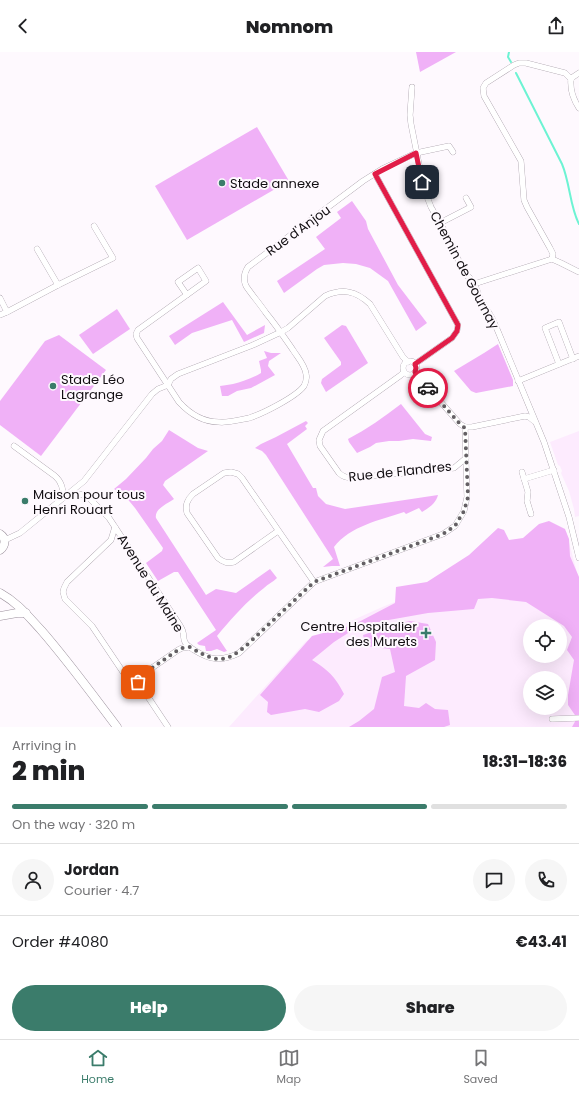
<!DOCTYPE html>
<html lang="en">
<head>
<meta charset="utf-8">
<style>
	:root { --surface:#fff; --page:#f6f6f6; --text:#202124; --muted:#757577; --line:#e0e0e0; --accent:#3b7c6b }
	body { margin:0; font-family:Poppins,sans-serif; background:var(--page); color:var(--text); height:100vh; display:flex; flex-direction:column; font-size:15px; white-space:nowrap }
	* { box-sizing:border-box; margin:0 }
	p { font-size:13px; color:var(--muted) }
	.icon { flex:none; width:22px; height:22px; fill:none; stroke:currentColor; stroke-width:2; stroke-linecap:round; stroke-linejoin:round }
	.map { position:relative; height:675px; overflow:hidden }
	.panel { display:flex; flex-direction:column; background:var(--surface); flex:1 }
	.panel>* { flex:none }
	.tools { position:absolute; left:523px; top:567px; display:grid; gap:8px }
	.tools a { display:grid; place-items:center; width:44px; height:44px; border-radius:50%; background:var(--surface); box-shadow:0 4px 16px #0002; font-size:20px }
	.pin { position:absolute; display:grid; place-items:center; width:34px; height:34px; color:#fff; margin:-17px; border-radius:8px; box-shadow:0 2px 6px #0006 }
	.courier { position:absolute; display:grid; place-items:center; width:40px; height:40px; margin:-20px; border:3px solid #e11d48; border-radius:50%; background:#fff; color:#222; box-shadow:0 1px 5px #0007 }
	.overview em { font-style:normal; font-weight:800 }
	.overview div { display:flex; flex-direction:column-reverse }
	.overview { display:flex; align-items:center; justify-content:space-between; height:68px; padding:0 12px }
	h1 { font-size:26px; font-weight:800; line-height:30px }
	.bar { display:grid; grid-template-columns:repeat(4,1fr); gap:6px 4px; align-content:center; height:48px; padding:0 12px }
	.bar i { height:5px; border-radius:3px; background:var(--line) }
	.bar .active { background:var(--accent) }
	.bar p { grid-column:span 4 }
	.line { display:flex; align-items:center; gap:10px; padding:0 12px; border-top:1px solid var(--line) }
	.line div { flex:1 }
	.round { display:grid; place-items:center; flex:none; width:42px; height:42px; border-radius:21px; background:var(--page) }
	.cta { display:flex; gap:8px; margin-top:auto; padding:8px 12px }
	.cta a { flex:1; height:46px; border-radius:24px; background:var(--accent); color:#fff; font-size:16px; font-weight:800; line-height:46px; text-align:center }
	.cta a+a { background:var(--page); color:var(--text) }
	header { display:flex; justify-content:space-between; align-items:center; height:52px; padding:0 12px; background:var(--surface); font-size:18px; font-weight:800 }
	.dock { display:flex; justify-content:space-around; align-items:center; height:56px; border-top:1px solid var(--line); background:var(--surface); font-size:11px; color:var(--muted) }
	.dock a { display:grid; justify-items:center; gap:2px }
	.dock .active { color:var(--accent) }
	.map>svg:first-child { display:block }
	.built { fill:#fdebfe; fill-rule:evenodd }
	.green { fill:#f0b1f7 }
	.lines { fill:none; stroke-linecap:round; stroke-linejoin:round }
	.stream { stroke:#6df3d3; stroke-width:2 }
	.minor-casing { stroke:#9a8f9b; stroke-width:6 }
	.secondary-casing { stroke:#9a8f9b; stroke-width:9 }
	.minor { stroke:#fff; stroke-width:5.5 }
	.secondary { stroke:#fff; stroke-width:8 }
	.done { stroke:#646064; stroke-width:4; stroke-dasharray:0 7.2 }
	.route { stroke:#e11d48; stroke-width:5 }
	.poi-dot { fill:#3b7c6b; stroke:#fef9fe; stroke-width:1.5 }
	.labels { text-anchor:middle; stroke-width:4; stroke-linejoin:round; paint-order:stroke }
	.poi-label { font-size:13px; fill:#110d11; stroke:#fef9fe; text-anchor:start }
	.street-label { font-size:13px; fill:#110d11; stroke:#fef9fe }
</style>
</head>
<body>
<header><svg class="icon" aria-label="back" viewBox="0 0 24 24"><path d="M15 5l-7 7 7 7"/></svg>Nomnom<svg class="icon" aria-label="share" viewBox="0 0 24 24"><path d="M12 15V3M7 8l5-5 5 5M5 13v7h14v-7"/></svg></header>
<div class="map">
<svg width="579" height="675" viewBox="0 0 579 675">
	<rect width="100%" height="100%" fill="#fef9fe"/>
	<!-- built -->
	<g class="built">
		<polygon points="579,379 579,464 575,465 574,457 569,439 561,421 562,419 560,414 558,413 550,390"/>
		<path d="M566 479 579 528V675H229L306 589 380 556ZM530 574H560V604H530ZM530 626H560V656H530Z"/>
	</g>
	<!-- green -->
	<g class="green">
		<polygon points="416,0 456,0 420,20"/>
		<polygon points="257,75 289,129 187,188 155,134"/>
		<polygon points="352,149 366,169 368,177 398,233 427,271 416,279 388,229 370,216 356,212 343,211 324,213 317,217 284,241 277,229 325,197 316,185 341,166 337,160"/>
		<polygon points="223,250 247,283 265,273 264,281 244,290 232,268 192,281 175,293 169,284"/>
		<polygon points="117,257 130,277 93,302 79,283"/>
		<polygon points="342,273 346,274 368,311 326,340 321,331 322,327 341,313 341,310 324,286"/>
		<polygon points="59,283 106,318 41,404 0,373 0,349 45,289"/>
		<polygon points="498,292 513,328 513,334 476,341 471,339 454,319 484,301"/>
		<path d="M264 299 271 301H281L269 309 268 314 275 323 251 336 237 339 228 344H222L220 334C225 333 229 333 233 332 242 330 253 326 261 321V318L259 309 267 306Z"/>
		<path d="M401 352 425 382 432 385 431 389 413 387 399 389H389L376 391 370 395 357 401 349 390 348 387C367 377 384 365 401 352Z"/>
		<path d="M306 369 308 371 305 374 307 377 287 392 313 436H316L318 444 326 452 345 457 438 443C436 451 429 456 422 460L419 456 406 462 404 460C380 468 350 474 334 495L340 514H332L323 515 333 507 266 403 262 399 255 396 261 392 276 385Z"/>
		<path d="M169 378 198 396 208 399 165 429 163 433 174 447C167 452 154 457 156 466L206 543 216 537 236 541 270 517 277 526C273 530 268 532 264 536 247 549 231 567 217 584L227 599 224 600 217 597 211 599H206L205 594 199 593 197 591 216 578 178 520H174L158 529 146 511 162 499 163 496 135 456 125 444 114 437 126 427 146 406 153 397 162 389Z"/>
		<path d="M549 469 565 477 569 487 570 504 579 525V675H572L577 666 568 653V643L574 608 567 598 572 585 564 574 526 550 492 546 478 547 474 557 428 561 383 569 356 576 334 590 312 608C328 618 335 624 344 642L339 649 319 660 305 657 271 663 267 660 268 650 260 643 312 584 353 573 395 551 396 535 427 530 469 503 498 476 504 478 509 488 523 486 539 472Z"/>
		<polygon points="410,569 428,572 436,590 435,608 406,624 404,654 419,656 426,651 435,657 448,658 450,673 444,675 349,675 359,669 374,657 382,625 395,620 390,597 366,594 363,583 392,573"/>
	</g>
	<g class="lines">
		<!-- stream -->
		<g class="stream">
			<polyline points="509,0 508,5 511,10"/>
			<path d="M516 21 562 112C570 131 570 155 579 172"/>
		</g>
		<!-- minor casing -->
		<g class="minor-casing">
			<g id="minor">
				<path d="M571 27C570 38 573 47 579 56"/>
				<polyline points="571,27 573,25 579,21"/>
				<polyline points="412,35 410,63 411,72 424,137 431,155 449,187 450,191 466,223 470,226 477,238 479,244 492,266 497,277 544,390 569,465 579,506"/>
				<polyline points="375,122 458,273 457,279 452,286 415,312"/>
				<polyline points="440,171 471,155 466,146"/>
				<polyline points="37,197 58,233"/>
				<polyline points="552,207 553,202 550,196 527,155 524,148 521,109 484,44 483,36 486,31 514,13 519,11 526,11 565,21 571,27"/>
				<polyline points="552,207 561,211 579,220"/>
				<polyline points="474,232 552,207"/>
				<path d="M187 243 178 230 198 216 206 229 138 278 136 282 137 286 179 350C190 362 202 370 219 370 228 371 239 368 249 366 262 362 296 345 304 334 306 330 307 326 306 322 305 313 298 306 293 298 284 285 276 273 266 261 260 252 252 243 246 234 243 227 244 221 248 215L363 129 382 117 416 101 449 94 453 100"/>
				<polyline points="0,246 7,260"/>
				<polyline points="0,263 7,260 58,233 113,206 94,174"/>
				<circle cx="410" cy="316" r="7"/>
				<polyline points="559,312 545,276 559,270 573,307"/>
				<path d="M404 320 401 323 323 379 319 388 320 394 339 421C343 425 347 426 353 426L454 416 466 406"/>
				<polyline points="415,320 417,323 460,372 465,375"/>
				<polyline points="518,329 579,304"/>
				<polyline points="465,375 472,375 525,364 529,365 534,369"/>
				<path d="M14 394 55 424C62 430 63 437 63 446"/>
				<polyline points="522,420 528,440 527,449 531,462"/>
				<polyline points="524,427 554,418"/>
				<path d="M70 441 86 443 109 466 177 569C179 572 182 576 183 580 184 583 183 587 185 590 186 593 191 596 194 598 210 608 221 610 239 601L314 530 443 482 455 474 464 459 467 445 465 375"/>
				<polyline points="115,475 111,488 67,530 64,536 63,540 65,547 92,574 125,623 129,627 138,630 168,675"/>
				<path d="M278 479 234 510C227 511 224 511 218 506L187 461C185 453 187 448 193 442L224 421 231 420 238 422 242 426 314 530"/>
				<path d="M5 488 20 481 84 429 152 342 158 337 168 333 171 327 178 322 253 293 281 280 288 276 325 244C343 236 356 239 370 252L403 305 408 310"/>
				<polyline points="133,629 178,598 182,596 190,595"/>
				<polyline points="552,667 579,666"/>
			</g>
		</g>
		<!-- secondary casing -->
		<g class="secondary-casing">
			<g id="secondary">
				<path d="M0 482C6 486 6 493 0 498"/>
				<path d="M0 541C18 551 27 563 41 578 68 609 92 642 117 675"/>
				<polyline points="0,564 17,561 26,561"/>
			</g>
		</g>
		<!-- minor -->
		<use href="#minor" class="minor"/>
		<!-- secondary -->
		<use href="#secondary" class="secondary"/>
	</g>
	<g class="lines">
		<!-- done -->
		<path class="done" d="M138 630 133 629 178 598 182 596 190 595C216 611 226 612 249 591L314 530 443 482 455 474 464 459 468 445 465 376 460 372 428 336"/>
		<!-- route -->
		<polyline class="route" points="422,130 416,101 375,122 458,273 457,279 452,286 415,312 416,316 415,320 417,324 428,336"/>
	</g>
	<!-- markers -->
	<g class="poi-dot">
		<circle cx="222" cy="131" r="4"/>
		<circle cx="53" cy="334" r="4"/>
		<circle cx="25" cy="449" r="4"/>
		<path d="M424 575h4v4h4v4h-4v4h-4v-4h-4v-4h4z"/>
	</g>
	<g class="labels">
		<!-- poi labels -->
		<g class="poi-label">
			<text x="230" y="136">Stade annexe</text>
			<text x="61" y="332">Stade Léo<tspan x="61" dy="15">Lagrange</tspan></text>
			<text x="33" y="447">Maison pour tous<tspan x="33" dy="15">Henri Rouart</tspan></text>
			<text x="417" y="579" text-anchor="end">Centre Hospitalier<tspan x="417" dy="15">des Murets</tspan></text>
		</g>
		<!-- street labels -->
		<g class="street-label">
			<text transform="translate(298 178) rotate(-36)" y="5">Rue d'Anjou</text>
			<text transform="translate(465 218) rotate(62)" y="5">Chemin de Gournay</text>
			<text transform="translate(400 419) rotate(-6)" y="5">Rue de Flandres</text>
			<text transform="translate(151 531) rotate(58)" y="5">Avenue du Maine</text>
		</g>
	</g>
</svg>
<div class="tools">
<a><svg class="icon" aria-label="locate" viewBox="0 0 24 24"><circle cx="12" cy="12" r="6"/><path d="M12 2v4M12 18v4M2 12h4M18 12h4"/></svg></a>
<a><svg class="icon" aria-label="layers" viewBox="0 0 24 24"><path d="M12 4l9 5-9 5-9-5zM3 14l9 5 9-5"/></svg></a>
</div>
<div class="pin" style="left:138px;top:630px;background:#ea580c"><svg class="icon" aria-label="bag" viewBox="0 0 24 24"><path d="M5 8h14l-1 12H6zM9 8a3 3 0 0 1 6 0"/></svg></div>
<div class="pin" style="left:422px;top:130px;background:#1f2937"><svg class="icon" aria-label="home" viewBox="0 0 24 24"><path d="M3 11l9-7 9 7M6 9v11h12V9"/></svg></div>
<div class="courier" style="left:428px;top:336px"><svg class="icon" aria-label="car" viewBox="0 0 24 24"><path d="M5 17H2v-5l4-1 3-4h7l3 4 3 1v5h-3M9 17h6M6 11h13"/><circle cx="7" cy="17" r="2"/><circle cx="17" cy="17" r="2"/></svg></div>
</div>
<section class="panel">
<div class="overview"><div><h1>2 min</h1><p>Arriving in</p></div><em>18:31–18:36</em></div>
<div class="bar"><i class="active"></i><i class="active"></i><i class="active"></i><i></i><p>On the way · 320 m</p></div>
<div class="line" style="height:72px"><a class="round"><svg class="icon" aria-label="person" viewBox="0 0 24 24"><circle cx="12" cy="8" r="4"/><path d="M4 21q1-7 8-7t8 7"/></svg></a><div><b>Jordan</b><p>Courier · 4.7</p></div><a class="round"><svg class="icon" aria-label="chat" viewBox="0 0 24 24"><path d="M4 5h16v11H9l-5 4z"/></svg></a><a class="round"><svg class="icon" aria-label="phone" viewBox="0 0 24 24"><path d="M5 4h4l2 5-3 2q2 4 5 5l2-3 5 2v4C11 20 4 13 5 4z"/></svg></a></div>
<div class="line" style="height:52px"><div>Order #4080</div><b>€43.41</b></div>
<div class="cta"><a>Help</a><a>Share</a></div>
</section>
<nav class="dock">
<a class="active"><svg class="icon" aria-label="home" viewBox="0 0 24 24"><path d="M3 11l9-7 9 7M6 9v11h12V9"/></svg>Home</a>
<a><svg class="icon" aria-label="map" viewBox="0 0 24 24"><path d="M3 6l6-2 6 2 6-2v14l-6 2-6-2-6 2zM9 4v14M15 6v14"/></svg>Map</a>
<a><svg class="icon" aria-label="saved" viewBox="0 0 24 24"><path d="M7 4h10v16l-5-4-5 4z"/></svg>Saved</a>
</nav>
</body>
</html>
